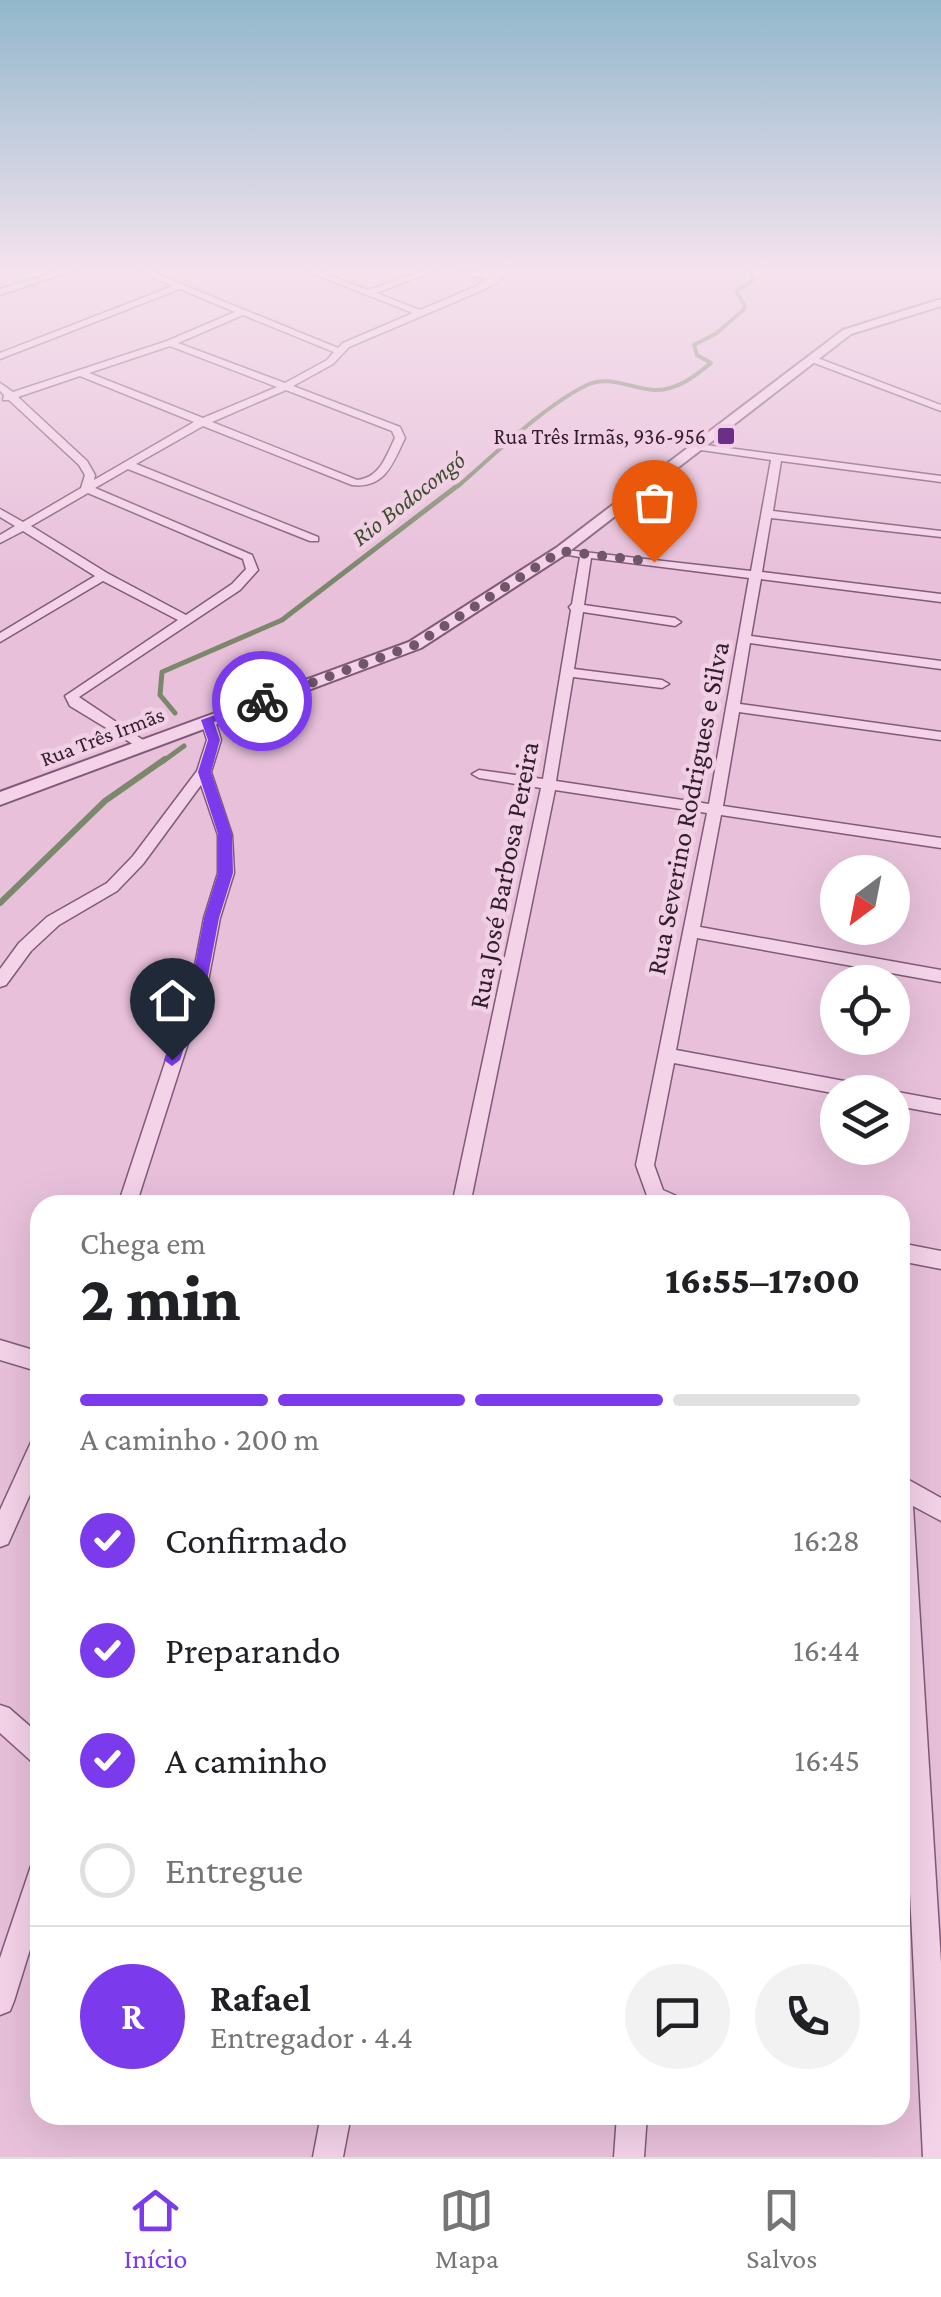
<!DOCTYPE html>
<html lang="pt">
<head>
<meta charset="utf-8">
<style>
	:root { --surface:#fff; --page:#f2f2f2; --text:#202124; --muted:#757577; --line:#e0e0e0; --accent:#7c3aed }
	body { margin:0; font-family:"Crimson Pro",serif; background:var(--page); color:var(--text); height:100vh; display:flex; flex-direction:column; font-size:38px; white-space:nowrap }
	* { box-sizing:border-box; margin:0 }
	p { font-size:32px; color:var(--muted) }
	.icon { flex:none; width:55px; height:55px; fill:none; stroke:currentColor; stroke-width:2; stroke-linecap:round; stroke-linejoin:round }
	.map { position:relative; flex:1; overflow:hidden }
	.details { position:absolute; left:30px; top:1195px; width:880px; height:930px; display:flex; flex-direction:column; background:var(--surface); border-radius:30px; box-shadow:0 10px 40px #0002 }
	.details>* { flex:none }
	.needle { width:65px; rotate:212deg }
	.controls { position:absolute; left:820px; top:855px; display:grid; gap:20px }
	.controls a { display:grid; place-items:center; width:90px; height:90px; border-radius:50%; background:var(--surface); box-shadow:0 10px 40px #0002; font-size:50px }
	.pin { position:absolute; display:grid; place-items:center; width:85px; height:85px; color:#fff; margin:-102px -42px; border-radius:50% 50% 50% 0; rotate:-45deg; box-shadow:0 0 10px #0007 }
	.pin .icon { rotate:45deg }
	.courier { position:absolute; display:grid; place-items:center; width:100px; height:100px; margin:-50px; border:8px solid #7c3aed; border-radius:50%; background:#fff; color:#222; box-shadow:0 2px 12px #0007 }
	.summary em { font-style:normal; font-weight:800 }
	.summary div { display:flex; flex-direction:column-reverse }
	.summary { display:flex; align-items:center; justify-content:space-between; height:170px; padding:0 50px }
	h1 { font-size:65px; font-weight:800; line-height:75px }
	.bar { display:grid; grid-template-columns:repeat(4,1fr); gap:15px 10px; align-content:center; height:120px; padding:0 50px }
	.bar i { height:12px; border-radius:8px; background:var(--line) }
	.bar .active { background:var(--accent) }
	.bar p { grid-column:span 4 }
	.line { display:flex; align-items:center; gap:25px; padding:0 50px; border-top:2px solid var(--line) }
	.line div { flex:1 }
	.round { display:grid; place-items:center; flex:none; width:105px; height:105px; border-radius:52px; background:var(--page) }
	ol { padding:0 50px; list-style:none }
	li { display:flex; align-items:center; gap:30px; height:110px }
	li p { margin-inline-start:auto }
	li .icon { padding:10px; border-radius:50%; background:var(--accent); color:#fff; stroke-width:4 }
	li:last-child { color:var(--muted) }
	li i { width:55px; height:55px; border:5px solid var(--line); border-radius:50% }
	.dock { display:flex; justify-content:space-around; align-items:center; height:140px; border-top:2px solid var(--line); background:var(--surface); font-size:28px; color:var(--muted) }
	.dock a { display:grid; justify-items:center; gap:5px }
	.dock .active { color:var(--accent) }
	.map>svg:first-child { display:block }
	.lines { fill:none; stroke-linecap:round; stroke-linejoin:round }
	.stream-far2 { stroke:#7c886b; stroke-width:4 }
	.stream-far1 { stroke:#7c886b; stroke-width:5 }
	.stream { stroke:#7c886b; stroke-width:6 }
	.minor-casing { stroke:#805a78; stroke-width:3 }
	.tertiary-casing { stroke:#805a78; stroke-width:4 }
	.minor { fill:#f4d2e8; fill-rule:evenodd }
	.tertiary { fill:#f4d2e8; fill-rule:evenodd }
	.route { fill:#7c3aed }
	.done { stroke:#71566a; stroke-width:10; stroke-dasharray:0 18 }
	.poi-dot { fill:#6a3089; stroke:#f1cfe4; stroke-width:4 }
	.labels { text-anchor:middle; stroke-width:9; stroke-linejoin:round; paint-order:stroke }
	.far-poi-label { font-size:22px; fill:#311d2e; stroke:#f1cfe4; text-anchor:end }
	.far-street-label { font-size:22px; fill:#311d2e; stroke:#f1cfe4 }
	.far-water-label { font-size:25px; font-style:italic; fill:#3b4f2e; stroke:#f1cfe4 }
	.street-label { font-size:28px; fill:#311d2e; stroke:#f1cfe4 }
</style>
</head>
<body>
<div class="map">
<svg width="941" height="2157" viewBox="0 0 941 2157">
	<rect width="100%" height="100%" fill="#e8c0da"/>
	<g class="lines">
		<!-- stream-far2 -->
		<path class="stream-far2" d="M458 486C495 454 544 406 587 385 609 374 634 390 656 390 678 390 695 376 711 363L697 355 694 345 717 333 743 310 745 306 736 291 752 281 750 270"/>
		<!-- stream-far1 -->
		<g class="stream-far1">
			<polyline points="175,713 160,695 162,672 282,620 461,483"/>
			<polyline points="162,762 184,746"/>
		</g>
		<!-- stream -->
		<polyline class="stream" points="0,903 105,801 165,759"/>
		<!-- minor casing -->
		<g class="minor-casing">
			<g id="minor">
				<polygon points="62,270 74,270 0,295 0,289"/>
				<path d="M137 270H147L338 348 343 343 413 313 304 270H315L368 290 426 270H437L376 293 420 310 477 286 486 279 457 270 492 275 499 270H508L499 281 483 290 349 347 333 364 293 386 400 427 405 438C393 463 385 489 352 485L203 426 136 464 318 537V541H310L128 469 95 488 252 555 258 570 240 590 79 697 146 742V748L141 749 70 706 65 696 178 620 103 581 0 642V633L95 576 23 531 0 543V535L15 526 0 517V509L23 522 81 488 85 475 79 465 9 400H3L4 395 0 391V383L13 392 167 341 235 312 180 289 0 359V353L173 286ZM243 315 334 352 327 360 285 383 178 343ZM170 346 277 387 203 418 89 373ZM80 376 194 422 94 480 95 475 87 461 18 397ZM286 390 392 431 395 438C386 456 380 478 357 480L212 422ZM88 493 243 559 246 569 232 584 186 615 107 573 31 526Z"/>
				<polygon points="812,356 941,405 941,411 809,361 809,357"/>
				<path d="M698 444 941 476V482L781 461 773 511 941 531V537L771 518 762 572 941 594V602L761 579 751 636 941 661V669L750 643 740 704 941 732V740L739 712 723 806 941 838V848L721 815 700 927 941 970V982L697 938 676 1050 866 1085 872 1087 875 1092 838 1094 674 1063 654 1165 663 1190 683 1199 685 1205H658L649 1201 636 1165 707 813 555 790 470 1205H452L541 788 479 778 472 774 479 770 543 779 571 610 569 607 572 604 580 557 557 553V549L751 571 771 460 694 449V445ZM591 558 749 578 709 804 556 781 573 677 662 688 669 684 662 680 574 669 583 612 675 626 681 622 675 618 584 605Z"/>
				<polygon points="208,717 215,721 221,740 211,772 232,835 234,873 220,918 208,981 136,1205 118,1205 192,981 204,918 218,873 218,835 201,785 143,864 117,891 59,925 31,951 6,985 0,987 0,969 19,943 47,917 107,883 133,856 197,771 207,740 201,721"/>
				<polygon points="892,1091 941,1100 941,1114 892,1105 892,1092 887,1092"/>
				<polygon points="900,1243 941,1251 941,1269 900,1261"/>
				<polygon points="0,1340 40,1352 40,1372 0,1360"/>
				<polygon points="40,1436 40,1472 8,1544 0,1547 0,1510 32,1440"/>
				<polygon points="900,1475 941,1498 941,1521 913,1506 941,1963 941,2157 923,2157 900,1689"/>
				<polygon points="0,1705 9,1708 40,1735 40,1765 31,1761 0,1733"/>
				<polygon points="40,1862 40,1917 14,2001 10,2011 0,2015 0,1958 31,1866"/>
				<polygon points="321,2115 351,2115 343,2157 313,2157"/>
				<polygon points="617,2115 647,2115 644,2157 614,2157"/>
			</g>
		</g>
		<!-- tertiary casing -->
		<g class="tertiary-casing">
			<polygon id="tertiary" points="941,299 941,306 851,334 566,554 421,648 0,805 0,792 409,642 556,548 843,330"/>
		</g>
		<!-- minor -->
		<use href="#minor" class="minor"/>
		<!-- tertiary -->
		<use href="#tertiary" class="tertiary"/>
	</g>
	<!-- sky -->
	<linearGradient id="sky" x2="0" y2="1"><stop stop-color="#92b7cc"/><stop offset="0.47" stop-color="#f5e3ee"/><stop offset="1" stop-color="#f5e3ee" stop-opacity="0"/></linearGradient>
	<rect width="941" height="572" fill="url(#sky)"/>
	<!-- route -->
	<polygon class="route" points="262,698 266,704 214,722 220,740 211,772 232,834 233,873 219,918 207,981 180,1060 172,1066 164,1060 192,981 204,918 218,873 218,834 198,772 208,740 201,720"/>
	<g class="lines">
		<!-- done -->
		<polyline class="done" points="262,701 415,645 561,551 654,562"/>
	</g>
	<!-- markers -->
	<rect class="poi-dot" x="716" y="426" width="20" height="20" rx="5"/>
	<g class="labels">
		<!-- far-poi labels -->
		<g class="far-poi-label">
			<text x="706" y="444">Rua Três Irmãs, 936-956</text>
		</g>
		<!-- far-street labels -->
		<g class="far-street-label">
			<text transform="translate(102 736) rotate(-21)" y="8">Rua Três Irmãs</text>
		</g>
		<!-- far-water labels -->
		<g class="far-water-label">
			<text transform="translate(408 498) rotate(-38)" y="9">Rio Bodocongó</text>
		</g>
		<!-- street labels -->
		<g class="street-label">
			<text transform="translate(687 808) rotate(-79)" y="10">Rua Severino Rodrigues e Silva</text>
			<text transform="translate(503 875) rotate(-79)" y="10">Rua José Barbosa Pereira</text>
		</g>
	</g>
</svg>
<div class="controls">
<a><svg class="needle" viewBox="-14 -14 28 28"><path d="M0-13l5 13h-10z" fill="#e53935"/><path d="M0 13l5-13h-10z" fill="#757577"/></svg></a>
<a><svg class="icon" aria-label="locate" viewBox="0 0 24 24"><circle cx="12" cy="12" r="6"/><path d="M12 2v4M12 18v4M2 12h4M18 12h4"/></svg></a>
<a><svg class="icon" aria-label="layers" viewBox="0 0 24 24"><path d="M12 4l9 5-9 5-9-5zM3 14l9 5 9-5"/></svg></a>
</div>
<div class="pin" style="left:654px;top:562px;background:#ea580c"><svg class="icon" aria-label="bag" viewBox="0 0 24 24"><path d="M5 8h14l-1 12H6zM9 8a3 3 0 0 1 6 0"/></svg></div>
<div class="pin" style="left:172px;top:1060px;background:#1f2937"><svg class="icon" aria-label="home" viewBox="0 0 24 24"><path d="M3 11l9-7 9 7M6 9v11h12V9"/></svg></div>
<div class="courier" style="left:262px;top:701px"><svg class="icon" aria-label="bike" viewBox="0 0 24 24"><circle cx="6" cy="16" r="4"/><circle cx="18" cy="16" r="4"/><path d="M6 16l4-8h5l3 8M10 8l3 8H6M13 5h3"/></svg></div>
<section class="details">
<div class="summary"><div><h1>2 min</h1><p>Chega em</p></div><em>16:55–17:00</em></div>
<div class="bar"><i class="active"></i><i class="active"></i><i class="active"></i><i></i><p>A caminho · 200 m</p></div>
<ol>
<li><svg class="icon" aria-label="check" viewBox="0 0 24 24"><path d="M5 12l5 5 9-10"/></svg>Confirmado<p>16:28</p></li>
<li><svg class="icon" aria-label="check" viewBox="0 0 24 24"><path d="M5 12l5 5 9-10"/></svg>Preparando<p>16:44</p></li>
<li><svg class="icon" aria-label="check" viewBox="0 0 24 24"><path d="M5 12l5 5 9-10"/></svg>A caminho<p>16:45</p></li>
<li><i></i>Entregue</li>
</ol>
<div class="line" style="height:180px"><b class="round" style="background:var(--accent);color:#fff">R</b><div><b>Rafael</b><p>Entregador · 4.4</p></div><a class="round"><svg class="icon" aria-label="chat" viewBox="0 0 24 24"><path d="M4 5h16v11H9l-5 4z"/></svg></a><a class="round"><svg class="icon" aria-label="phone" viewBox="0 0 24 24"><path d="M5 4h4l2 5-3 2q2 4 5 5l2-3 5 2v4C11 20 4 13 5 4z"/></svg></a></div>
</section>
</div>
<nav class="dock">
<a class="active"><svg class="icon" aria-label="home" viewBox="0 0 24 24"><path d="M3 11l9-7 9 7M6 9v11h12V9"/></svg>Início</a>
<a><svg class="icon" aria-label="map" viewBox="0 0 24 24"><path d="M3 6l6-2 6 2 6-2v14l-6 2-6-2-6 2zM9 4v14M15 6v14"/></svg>Mapa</a>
<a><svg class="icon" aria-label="saved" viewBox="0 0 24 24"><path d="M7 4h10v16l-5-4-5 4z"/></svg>Salvos</a>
</nav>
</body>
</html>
